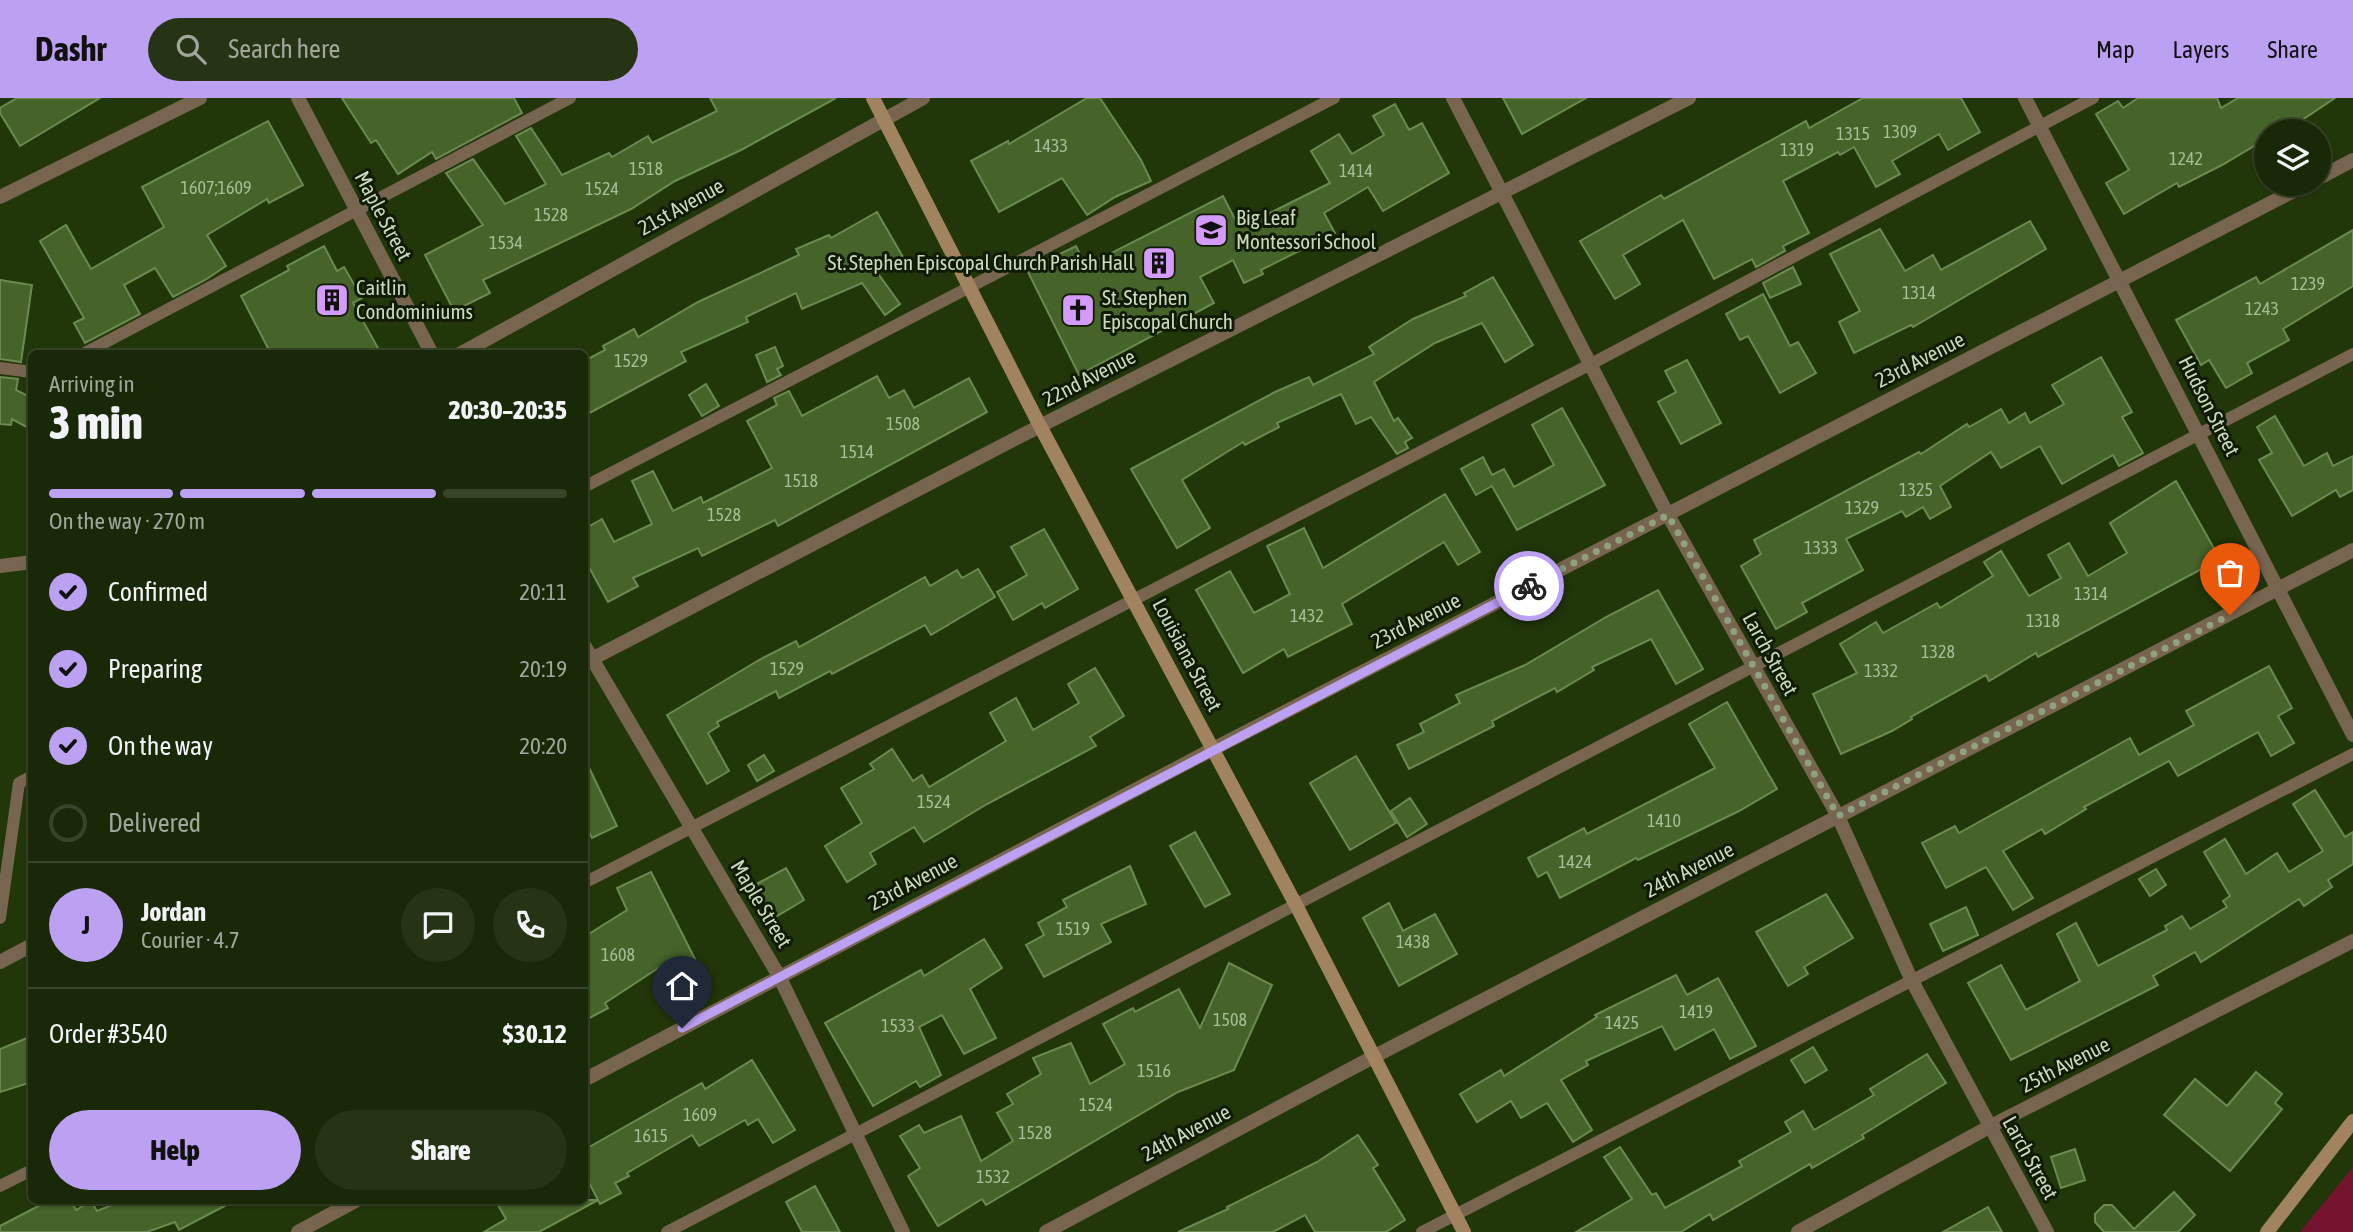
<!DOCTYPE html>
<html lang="en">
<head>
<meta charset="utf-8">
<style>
	:root { --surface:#192807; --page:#263415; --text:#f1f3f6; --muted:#9fa69b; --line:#374428; --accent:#bca0f2 }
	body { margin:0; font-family:"Asap Condensed",sans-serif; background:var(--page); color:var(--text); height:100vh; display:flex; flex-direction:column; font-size:26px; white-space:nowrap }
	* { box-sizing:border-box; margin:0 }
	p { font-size:23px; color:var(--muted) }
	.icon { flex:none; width:38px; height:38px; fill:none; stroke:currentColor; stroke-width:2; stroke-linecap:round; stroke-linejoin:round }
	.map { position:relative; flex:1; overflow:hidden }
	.panel { position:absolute; left:28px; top:252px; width:560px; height:854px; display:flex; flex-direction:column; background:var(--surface); border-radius:10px; box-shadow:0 2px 5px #0004,0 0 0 2px var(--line) }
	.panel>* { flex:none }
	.buttons { position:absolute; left:2254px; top:21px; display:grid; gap:14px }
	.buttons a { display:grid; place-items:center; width:77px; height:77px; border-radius:50%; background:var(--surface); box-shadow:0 2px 5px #0004,0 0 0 2px var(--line); font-size:35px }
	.pin { position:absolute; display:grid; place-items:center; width:60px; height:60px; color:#fff; margin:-72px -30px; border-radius:50% 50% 50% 0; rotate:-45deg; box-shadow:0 0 7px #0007 }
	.pin .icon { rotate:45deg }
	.courier { position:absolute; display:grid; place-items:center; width:70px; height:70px; margin:-35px; border:5px solid #bca0f2; border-radius:50%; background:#fff; color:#222; box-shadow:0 2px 9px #0007 }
	.headline em { font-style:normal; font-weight:800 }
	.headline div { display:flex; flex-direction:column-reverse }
	.headline { display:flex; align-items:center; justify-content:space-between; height:119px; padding:0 21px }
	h1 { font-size:46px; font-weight:800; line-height:52px }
	.bar { display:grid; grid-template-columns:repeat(4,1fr); gap:10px 7px; align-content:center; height:84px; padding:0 21px }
	.bar i { height:9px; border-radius:5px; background:var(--line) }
	.bar .on { background:var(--accent) }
	.bar p { grid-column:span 4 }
	.line { display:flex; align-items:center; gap:18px; padding:0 21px; border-top:2px solid var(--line) }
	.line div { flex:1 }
	.round { display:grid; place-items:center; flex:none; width:74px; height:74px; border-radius:37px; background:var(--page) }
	ol { padding:0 21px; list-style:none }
	li { display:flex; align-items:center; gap:21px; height:77px }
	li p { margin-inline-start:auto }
	li .icon { padding:7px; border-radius:50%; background:var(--accent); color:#111; stroke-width:4 }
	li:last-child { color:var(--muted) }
	li i { width:38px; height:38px; border:4px solid var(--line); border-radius:50% }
	.cta { display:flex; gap:14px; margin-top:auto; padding:14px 21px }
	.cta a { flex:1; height:80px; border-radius:42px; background:var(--accent); color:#111; font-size:28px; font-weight:800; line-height:80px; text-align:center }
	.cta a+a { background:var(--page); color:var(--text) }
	header { display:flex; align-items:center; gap:42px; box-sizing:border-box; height:98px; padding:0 35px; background:var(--accent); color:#111 }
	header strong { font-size:33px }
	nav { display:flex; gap:38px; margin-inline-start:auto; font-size:24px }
	.search { width:490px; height:63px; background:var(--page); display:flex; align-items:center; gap:18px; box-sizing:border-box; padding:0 24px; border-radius:38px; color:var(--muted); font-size:26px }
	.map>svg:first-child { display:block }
	.green { fill:#75142f }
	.building { fill:#46632a; stroke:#6c8a50; stroke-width:2 }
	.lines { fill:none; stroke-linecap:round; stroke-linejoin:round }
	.lane { stroke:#78654f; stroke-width:12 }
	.street { stroke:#78654f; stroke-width:14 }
	.secondary { stroke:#a18360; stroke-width:14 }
	.done { stroke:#8fa17e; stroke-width:7; stroke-dasharray:0 12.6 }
	.route { stroke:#bca0f2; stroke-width:9 }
	.labels { text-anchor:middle; stroke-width:6; stroke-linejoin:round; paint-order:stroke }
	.number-label { font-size:18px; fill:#a9bd98 }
	.street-label { font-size:21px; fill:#cadbbd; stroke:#0f1b04 }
	.poi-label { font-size:21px; fill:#cadbbd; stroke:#0f1b04; text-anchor:start }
</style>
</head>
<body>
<header>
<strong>Dashr</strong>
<div class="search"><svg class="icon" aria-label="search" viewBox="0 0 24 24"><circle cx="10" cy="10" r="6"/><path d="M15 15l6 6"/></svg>Search here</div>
<nav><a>Map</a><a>Layers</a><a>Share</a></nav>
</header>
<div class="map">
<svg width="2353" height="1134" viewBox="0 0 2353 1134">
	<rect width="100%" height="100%" fill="#213609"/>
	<!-- green -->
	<polygon class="green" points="2353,1069 2353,1134 2300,1134"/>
	<!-- building -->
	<g class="building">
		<polygon points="17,0 100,0 20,48 0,15 0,10"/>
		<polygon points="342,0 514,0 522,15 436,61 432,54 398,76 376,42 371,45"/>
		<polygon points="710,0 836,0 741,52 675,83 631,111 483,182 490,195 454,213 425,157 483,127 446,75 473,61 505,106 546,86 516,38 531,30 562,77 609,55 612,59 648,38 652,45 717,13"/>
		<polygon points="1087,0 1100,0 1141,62 1151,83 1115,99 1087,117 1062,80 999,114 971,63 1008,43 1009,46"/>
		<polygon points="1503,0 1586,0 1522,36"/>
		<polygon points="1863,0 1961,0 1980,34 1948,52 1939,36 1892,63 1900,76 1876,89 1854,49 1840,57 1838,54 1783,83 1809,135 1783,148 1785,153 1756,169 1752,161 1714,181 1683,122 1623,157 1640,186 1615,201 1580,143 1661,97 1664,101 1806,23 1809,30"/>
		<polygon points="2138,0 2217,0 2221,10 2238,0 2335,0 2287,32 2266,33 2266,41 2222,67 2179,89 2177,85 2124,116 2106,85 2129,72 2096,16 2118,3 2123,10"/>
		<polygon points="1395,6 1409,32 1422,25 1449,75 1383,113 1368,89 1324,115 1335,135 1261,172 1263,176 1244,185 1233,162 1200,179 1214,205 1079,277 1027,172 1076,148 1086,168 1223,98 1239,129 1274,113 1330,85 1311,53 1339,36 1352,56 1384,37 1373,18"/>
		<polygon points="268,23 303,87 269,105 267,101 207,137 226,168 205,182 173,199 155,170 124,187 140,216 85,245 74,225 84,220 40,143 66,127 91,171 164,129 142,89"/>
		<polygon points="877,114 903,159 877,174 900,206 885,217 862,185 802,211 796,195 746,219 748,224 681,254 686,263 584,318 584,263 605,252 603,248 634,231 638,239 698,204 799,157 796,151 829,137 831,140"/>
		<polygon points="2030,123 2046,151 1913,229 1911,227 1854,255 1839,224 1860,213 1830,156 1880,131 1905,173 1933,157 1941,172"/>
		<polygon points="2353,132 2353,188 2283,231 2289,242 2247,265 2252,275 2226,290 2209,262 2201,267 2176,222 2256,179 2260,186"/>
		<polygon points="324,148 337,173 344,169 362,200 353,205 378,250 367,256 271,256 241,198 289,172 287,168"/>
		<polygon points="1793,169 1801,186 1770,200 1763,185"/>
		<polygon points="1493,179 1533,247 1505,264 1482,225 1435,245 1374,284 1394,323 1398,320 1412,340 1405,344 1408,350 1397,356 1371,319 1356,326 1341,296 1277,325 1279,329 1245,347 1243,344 1182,382 1210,430 1177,450 1131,371 1275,294 1309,279 1313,287 1374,256 1369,249 1413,221 1466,198 1464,195"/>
		<polygon points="0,182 32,187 21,264 0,261"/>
		<polygon points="1763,196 1790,248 1798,244 1816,275 1780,295 1748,238 1740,242 1726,216"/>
		<polygon points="775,249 783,268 777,271 781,277 767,284 756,257"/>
		<polygon points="2101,259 2132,314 2122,319 2143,355 2119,368 2113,357 2062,386 2040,348 2001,370 1991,354 1940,388 1951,409 1930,421 1923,409 1906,419 1902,413 1846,441 1863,472 1802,505 1807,514 1776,531 1741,468 1761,456 1754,442 1919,354 1921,356 1967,326 1969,329 2001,311 2009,325 2025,315 2030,325 2064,306 2052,287"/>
		<polygon points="1687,262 1721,325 1681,346 1658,304 1676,294 1665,273"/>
		<polygon points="877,278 889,300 904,292 914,310 969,280 987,314 778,428 775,422 702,458 698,450 633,480 638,488 608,504 584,460 584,431 602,421 614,444 652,426 632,383 653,373 673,413 701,399 703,405 772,370 747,323 777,307 774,300 789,293 802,318"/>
		<polygon points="0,279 18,281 16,292 32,300 32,332 12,321 11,327 0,326"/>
		<polygon points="706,286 719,308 702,318 689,297"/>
		<polygon points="1562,310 1605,387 1517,432 1492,388 1476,397 1461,371 1483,359 1492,377 1504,371 1514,389 1554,367 1532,327"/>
		<polygon points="2275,318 2304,368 2327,355 2333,368 2353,358 2353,392 2340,399 2336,392 2292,418 2259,362 2272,355 2257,329"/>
		<polygon points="2176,383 2220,461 2038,559 2036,555 1989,583 1986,577 1911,619 1912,621 1892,633 1841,656 1813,596 1857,575 1840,546 1876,524 1883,535 1937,505 1940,510 1993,478 1984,464 2001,453 2029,498 2061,480 2048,457 2069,445 2088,478 2127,455 2110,425"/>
		<polygon points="1445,396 1480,454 1458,467 1444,444 1342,506 1352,526 1288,559 1284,551 1243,575 1196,492 1230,473 1254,515 1290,496 1267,448 1304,430 1323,470"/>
		<polygon points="1044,431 1078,491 1045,510 1042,505 1013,522 997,494 1027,477 1011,449"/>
		<polygon points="978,471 995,499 931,537 925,527 832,576 830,573 779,600 776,593 717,624 719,628 708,635 729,673 707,686 667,617 759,562 796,543 799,549 925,479 930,488 957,472 962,480"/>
		<polygon points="1658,492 1703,571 1676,586 1651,541 1592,569 1594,572 1557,594 1555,590 1492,623 1494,628 1409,671 1397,647 1424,634 1420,626 1460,605 1456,597 1525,567 1606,519"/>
		<polygon points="2269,568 2292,610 2278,618 2294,645 2271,658 2258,634 2178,678 2169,663 2084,709 2086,711 2045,736 2042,731 2003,753 2033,800 2013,812 1986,769 1946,790 1922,745 1955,728 1959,735 2130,640 2139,657 2194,627 2186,613"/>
		<polygon points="1095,570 1124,618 1090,639 1096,648 987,706 924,744 914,729 870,755 876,766 847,784 825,748 862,725 841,690 874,671 870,666 892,651 913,683 922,677 929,689 1006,643 990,615 1016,600 1033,632 1079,605 1068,586"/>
		<polygon points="1727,604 1777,691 1739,713 1638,762 1636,760 1560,800 1547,774 1538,779 1528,760 1584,730 1587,736 1715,670 1689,626"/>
		<polygon points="764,657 774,673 757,683 748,667"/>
		<polygon points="1356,658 1396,725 1350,752 1310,685"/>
		<polygon points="584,659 617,728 592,740 584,723"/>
		<polygon points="2315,692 2345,739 2353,734 2353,766 2328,782 2332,789 2304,808 2299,801 2201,864 2195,854 2153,878 2158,887 2011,962 1968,885 2001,867 2026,912 2080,883 2057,836 2076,825 2098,868 2167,832 2165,828 2182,818 2190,831 2227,809 2223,803 2230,798 2204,754 2225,741 2246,776 2277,755 2289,774 2323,753 2293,706"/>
		<polygon points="1410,700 1427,726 1407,739 1391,713"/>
		<polygon points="1195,734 1230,796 1205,809 1170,748"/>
		<polygon points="1130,768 1146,806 1101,826 1111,844 1044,879 1026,847 1044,837 1038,825 1067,809 1063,802"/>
		<polygon points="786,770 804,802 772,821 753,788"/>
		<polygon points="2156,771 2166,787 2150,798 2139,781"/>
		<polygon points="651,774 696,863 664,878 660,869 605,905 608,910 584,923 584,839 627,812 617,790"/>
		<polygon points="1826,796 1853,840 1804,869 1808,876 1788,888 1756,834"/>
		<polygon points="1389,805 1403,833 1435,816 1457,856 1399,888 1363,820"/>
		<polygon points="1966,809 1978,837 1943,853 1930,826"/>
		<polygon points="984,841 1002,870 970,891 996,940 964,956 942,917 919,929 941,977 920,989 916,983 873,1008 825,925 921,872 924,878"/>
		<polygon points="1229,865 1272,887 1234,972 1178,994 986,1107 982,1101 938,1128 908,1078 920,1070 900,1038 919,1027 924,1035 961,1018 981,1063 1013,1043 997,1015 1013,1006 1007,996 1041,976 1033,960 1071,945 1090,986 1125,966 1103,926 1133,910 1135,914 1179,891 1200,930"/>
		<polygon points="1676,877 1687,897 1718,880 1756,948 1730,961 1714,931 1675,952 1662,928 1586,963 1588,967 1561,982 1592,1032 1573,1044 1547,1005 1521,1020 1511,1003 1477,1024 1460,996 1501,972 1504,978 1597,919 1595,917"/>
		<polygon points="32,938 32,984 0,994 0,951"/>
		<polygon points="1813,949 1827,972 1805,985 1791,962"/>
		<polygon points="1927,956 1946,985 1862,1037 1864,1040 1812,1070 1810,1066 1713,1122 1710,1116 1681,1134 1576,1134 1632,1101 1604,1059 1620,1049 1652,1097 1656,1095 1665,1110 1742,1068 1739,1063 1791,1034 1785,1024 1803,1013 1814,1032 1874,997 1870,991"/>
		<polygon points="752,962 795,1032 773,1045 758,1021 748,1027 745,1022 699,1048 692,1037 627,1075 629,1078 615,1085 621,1095 600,1106 584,1075 584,1052 702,985 705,991"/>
		<polygon points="2256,974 2282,996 2275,1005 2282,1011 2230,1073 2164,1017 2195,981 2227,1008"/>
		<polygon points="1358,1037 1378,1067 1373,1070 1405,1122 1386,1134 1315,1134 1305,1117 1273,1134 1178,1134 1228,1111 1227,1109 1317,1064"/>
		<polygon points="2075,1051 2085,1082 2061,1090 2051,1059"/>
		<polygon points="815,1088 840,1134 802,1134 786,1104"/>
		<polygon points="2174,1094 2195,1117 2178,1134 2104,1134 2095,1124 2095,1116 2104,1107 2112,1107 2134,1131"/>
		<polygon points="50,1102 71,1102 76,1112 91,1103 97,1113 124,1102 236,1102 179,1132 175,1124 147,1134 0,1134 0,1128"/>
		<polygon points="495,1102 598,1102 539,1134 484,1134 506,1121"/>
		<polygon points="1988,1109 2002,1134 1943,1134"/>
	</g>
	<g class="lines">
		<!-- lane -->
		<g class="lane">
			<polyline points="83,256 570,0"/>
			<polyline points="0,270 32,274"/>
			<polyline points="584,389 1334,0"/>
			<polyline points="584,785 1591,266 2093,0"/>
			<polyline points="0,820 19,685 32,678"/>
			<polyline points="0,1088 32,1072"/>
			<polyline points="667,1134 2353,256"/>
			<polyline points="1422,1134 2353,656"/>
		</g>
		<!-- street -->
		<g class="street">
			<polyline points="298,0 432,256"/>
			<polyline points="1453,0 1668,417 1838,718 1911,881 2047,1134"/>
			<polyline points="2025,0 2353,637"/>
			<polyline points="2319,80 2353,62"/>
			<polyline points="0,99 200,0"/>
			<polyline points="460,256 923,0"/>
			<polyline points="0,468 32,464"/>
			<polyline points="584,547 779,878 903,1134"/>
			<polyline points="584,565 1040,328 1689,0"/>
			<polyline points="0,864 32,847"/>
			<polyline points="584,982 1213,651 2307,86"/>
			<polyline points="298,1134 357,1102"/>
			<polyline points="1046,1134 1375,958 2353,452"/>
			<polyline points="1798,1134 1989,1029 2353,843"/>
		</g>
		<!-- secondary -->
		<g class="secondary">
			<polyline points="873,0 1040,328 1296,807 1464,1134"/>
			<polyline points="2267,1134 2353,1023"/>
		</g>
	</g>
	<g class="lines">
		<!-- done -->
		<polyline class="done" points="1529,488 1668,417 1838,718 2230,517"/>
		<!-- route -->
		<polyline class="route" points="682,930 1529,488"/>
	</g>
	<!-- icons -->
	<defs>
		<g id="school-square" transform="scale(1.75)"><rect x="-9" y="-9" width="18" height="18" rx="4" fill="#d59bfb" stroke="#0f1b04"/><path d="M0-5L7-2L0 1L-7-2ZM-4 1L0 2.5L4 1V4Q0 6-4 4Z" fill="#111"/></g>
		<g id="building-square" transform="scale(1.75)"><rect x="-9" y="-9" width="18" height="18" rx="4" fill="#d59bfb" stroke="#0f1b04"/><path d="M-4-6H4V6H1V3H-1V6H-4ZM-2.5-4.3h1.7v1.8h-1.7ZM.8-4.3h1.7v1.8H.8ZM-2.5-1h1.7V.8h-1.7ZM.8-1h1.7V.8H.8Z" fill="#111"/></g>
		<g id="church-square" transform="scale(1.75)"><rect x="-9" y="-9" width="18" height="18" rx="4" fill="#d59bfb" stroke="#0f1b04"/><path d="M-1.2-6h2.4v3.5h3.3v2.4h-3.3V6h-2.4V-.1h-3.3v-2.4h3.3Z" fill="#111"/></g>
	</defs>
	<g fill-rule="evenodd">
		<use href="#school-square" x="1211" y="132"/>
		<use href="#building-square" x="1159" y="165"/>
		<use href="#building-square" x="332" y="202"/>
		<use href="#church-square" x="1078" y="212"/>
	</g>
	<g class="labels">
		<!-- number labels -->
		<g class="number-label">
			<text x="1900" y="40">1309</text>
			<text x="1853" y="42">1315</text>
			<text x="1051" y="54">1433</text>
			<text x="1797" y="58">1319</text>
			<text x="2186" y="67">1242</text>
			<text x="646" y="77">1518</text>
			<text x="1356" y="79">1414</text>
			<text x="216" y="96">1607;1609</text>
			<text x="602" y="97">1524</text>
			<text x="551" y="123">1528</text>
			<text x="506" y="151">1534</text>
			<text x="2308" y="192">1239</text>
			<text x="1919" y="201">1314</text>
			<text x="2262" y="217">1243</text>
			<text x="631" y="269">1529</text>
			<text x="903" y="332">1508</text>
			<text x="857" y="360">1514</text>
			<text x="801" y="389">1518</text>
			<text x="1916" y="398">1325</text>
			<text x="1862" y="416">1329</text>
			<text x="724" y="423">1528</text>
			<text x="1821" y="456">1333</text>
			<text x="2091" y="502">1314</text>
			<text x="1307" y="524">1432</text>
			<text x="2043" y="529">1318</text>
			<text x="1938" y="560">1328</text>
			<text x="787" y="577">1529</text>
			<text x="1881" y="579">1332</text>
			<text x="934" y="710">1524</text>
			<text x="1664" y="729">1410</text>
			<text x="1575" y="770">1424</text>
			<text x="1073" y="837">1519</text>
			<text x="1413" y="850">1438</text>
			<text x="618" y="863">1608</text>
			<text x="1696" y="920">1419</text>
			<text x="1230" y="928">1508</text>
			<text x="1622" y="931">1425</text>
			<text x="898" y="934">1533</text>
			<text x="1154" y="979">1516</text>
			<text x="1096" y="1013">1524</text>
			<text x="700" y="1023">1609</text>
			<text x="1035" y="1041">1528</text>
			<text x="651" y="1044">1615</text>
			<text x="993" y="1085">1532</text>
		</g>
		<!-- street labels -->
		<g class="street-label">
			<text transform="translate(681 109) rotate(-29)" y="7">21st Avenue</text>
			<text transform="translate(383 118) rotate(62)" y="7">Maple Street</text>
			<text transform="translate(1920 262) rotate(-27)" y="7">23rd Avenue</text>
			<text transform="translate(1089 280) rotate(-27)" y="7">22nd Avenue</text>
			<text transform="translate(2209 308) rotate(63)" y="7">Hudson Street</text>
			<text transform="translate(1416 523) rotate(-27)" y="7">23rd Avenue</text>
			<text transform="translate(1770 556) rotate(61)" y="7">Larch Street</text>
			<text transform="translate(1187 557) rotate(62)" y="7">Louisiana Street</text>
			<text transform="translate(1689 772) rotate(-27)" y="7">24th Avenue</text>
			<text transform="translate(913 784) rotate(-28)" y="7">23rd Avenue</text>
			<text transform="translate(761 806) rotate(59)" y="7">Maple Street</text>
			<text transform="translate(2065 967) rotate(-27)" y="7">25th Avenue</text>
			<text transform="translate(1186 1035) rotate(-28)" y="7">24th Avenue</text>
			<text transform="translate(2030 1060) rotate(61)" y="7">Larch Street</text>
		</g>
		<!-- poi labels -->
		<g class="poi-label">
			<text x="1236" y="127">Big Leaf<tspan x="1236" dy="24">Montessori School</tspan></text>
			<text x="1134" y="172" text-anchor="end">St. Stephen Episcopal Church Parish Hall</text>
			<text x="356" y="197">Caitlin<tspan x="356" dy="24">Condominiums</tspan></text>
			<text x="1102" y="207">St. Stephen<tspan x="1102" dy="24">Episcopal Church</tspan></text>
		</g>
	</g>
</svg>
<div class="buttons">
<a><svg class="icon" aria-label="layers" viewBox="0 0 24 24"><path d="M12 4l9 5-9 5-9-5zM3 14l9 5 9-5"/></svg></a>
</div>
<div class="pin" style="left:2230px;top:517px;background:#ea580c"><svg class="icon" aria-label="bag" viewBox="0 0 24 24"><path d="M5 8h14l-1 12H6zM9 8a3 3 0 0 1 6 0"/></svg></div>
<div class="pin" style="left:682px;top:930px;background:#1f2937"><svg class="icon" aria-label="home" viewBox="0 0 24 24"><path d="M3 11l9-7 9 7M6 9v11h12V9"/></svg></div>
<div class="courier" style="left:1529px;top:488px"><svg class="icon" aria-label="bike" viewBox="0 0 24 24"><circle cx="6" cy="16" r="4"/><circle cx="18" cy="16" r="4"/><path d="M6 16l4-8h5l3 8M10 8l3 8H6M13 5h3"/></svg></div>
<section class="panel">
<div class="headline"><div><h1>3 min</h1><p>Arriving in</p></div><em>20:30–20:35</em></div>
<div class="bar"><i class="on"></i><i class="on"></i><i class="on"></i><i></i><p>On the way · 270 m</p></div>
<ol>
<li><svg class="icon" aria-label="check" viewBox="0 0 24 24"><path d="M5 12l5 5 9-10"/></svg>Confirmed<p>20:11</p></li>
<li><svg class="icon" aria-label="check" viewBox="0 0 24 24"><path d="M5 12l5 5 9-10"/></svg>Preparing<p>20:19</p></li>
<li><svg class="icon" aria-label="check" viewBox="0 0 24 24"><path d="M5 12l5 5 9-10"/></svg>On the way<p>20:20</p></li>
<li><i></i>Delivered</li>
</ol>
<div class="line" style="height:126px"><b class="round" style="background:var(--accent);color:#111">J</b><div><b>Jordan</b><p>Courier · 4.7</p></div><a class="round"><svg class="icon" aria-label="chat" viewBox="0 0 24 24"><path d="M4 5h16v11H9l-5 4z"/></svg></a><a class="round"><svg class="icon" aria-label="phone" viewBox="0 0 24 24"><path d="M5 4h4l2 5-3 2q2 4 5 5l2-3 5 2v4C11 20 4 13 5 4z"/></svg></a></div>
<div class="line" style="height:91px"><div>Order #3540</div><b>$30.12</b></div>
<div class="cta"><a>Help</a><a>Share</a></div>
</section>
</div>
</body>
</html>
